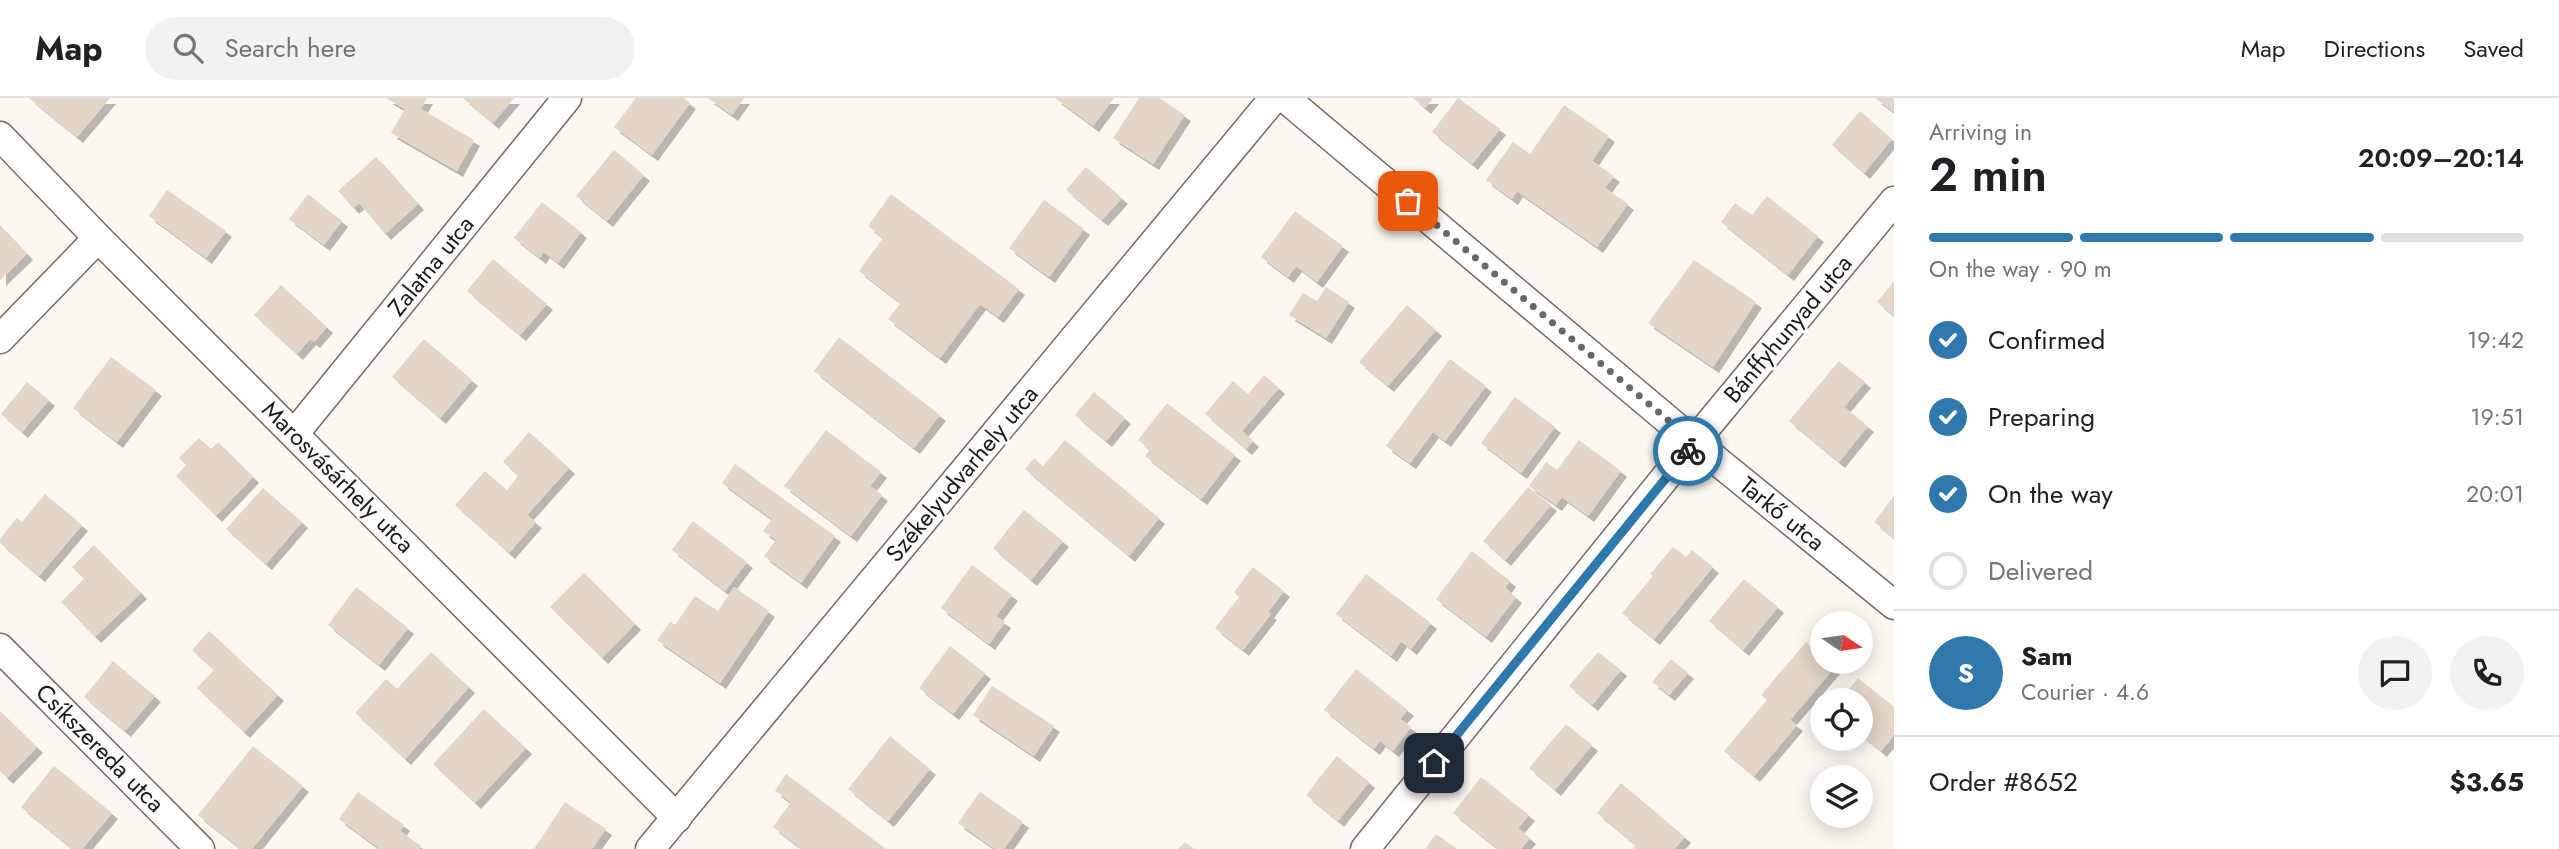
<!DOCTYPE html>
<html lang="en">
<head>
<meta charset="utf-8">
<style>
	:root { --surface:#fff; --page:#f2f2f2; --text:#202124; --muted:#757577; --line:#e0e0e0; --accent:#2e78ac }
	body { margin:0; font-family:Jost,sans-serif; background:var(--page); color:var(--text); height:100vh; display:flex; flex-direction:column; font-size:26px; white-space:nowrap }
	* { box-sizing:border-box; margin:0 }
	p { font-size:23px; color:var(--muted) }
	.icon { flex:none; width:38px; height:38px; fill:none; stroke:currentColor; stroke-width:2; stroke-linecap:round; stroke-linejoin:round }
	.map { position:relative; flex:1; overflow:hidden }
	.sheet { display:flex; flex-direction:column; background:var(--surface); width:665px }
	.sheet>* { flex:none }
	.needle { width:46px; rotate:103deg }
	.buttons { position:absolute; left:1810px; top:513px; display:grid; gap:14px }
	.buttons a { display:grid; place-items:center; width:63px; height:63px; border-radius:50%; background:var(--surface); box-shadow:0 4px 18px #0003; font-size:35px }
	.pin { position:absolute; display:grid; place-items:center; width:60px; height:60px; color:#fff; margin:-30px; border-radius:14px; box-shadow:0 4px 10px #0006 }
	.courier { position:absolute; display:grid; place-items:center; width:70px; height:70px; margin:-35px; border:5px solid #2e78ac; border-radius:50%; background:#fff; color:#222; box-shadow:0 2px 9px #0007 }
	.head em { font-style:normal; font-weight:600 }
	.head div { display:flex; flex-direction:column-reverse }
	.head { display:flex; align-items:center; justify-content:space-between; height:119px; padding:0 35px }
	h1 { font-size:46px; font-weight:600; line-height:52px }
	.bar { display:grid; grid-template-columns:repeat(4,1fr); gap:10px 7px; align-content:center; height:84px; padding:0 35px }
	.bar i { height:9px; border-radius:5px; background:var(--line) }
	.bar .active { background:var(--accent) }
	.bar p { grid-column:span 4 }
	.line { display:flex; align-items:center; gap:18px; padding:0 35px; border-top:2px solid var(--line) }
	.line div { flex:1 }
	.round { display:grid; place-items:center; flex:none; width:74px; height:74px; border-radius:37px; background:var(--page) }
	ol { padding:0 35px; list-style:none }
	li { display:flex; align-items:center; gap:21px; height:77px }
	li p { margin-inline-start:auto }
	li .icon { padding:7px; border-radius:50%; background:var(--accent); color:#fff; stroke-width:4 }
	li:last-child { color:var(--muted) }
	li i { width:38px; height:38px; border:4px solid var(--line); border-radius:50% }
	header { display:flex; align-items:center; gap:42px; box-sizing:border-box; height:98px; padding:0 35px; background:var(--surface); border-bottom:2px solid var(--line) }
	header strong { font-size:33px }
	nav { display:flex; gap:38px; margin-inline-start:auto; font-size:24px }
	.search { width:490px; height:63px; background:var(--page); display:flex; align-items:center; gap:18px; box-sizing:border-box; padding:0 24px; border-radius:38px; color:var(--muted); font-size:26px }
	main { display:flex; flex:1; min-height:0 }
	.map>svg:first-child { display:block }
	.building { fill:#e3d5c8; filter:url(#shadow) }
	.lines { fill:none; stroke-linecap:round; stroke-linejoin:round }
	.minor-casing { stroke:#786b61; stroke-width:31 }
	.minor { stroke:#fff; stroke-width:28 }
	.done { stroke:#6c6762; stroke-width:7; stroke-dasharray:0 12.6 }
	.route { stroke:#2e78ac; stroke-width:9 }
	.labels { text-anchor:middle; stroke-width:5; stroke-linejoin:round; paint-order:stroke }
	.street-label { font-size:24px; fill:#1e1915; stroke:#fff }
</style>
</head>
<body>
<header>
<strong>Map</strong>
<div class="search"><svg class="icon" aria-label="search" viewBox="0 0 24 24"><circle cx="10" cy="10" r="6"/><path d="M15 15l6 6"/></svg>Search here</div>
<nav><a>Map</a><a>Directions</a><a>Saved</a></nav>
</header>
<main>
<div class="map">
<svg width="1894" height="751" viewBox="0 0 1894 751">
	<defs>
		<filter id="shadow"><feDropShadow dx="6" dy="6" stdDeviation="0" flood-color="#0004"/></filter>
	</defs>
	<rect width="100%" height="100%" fill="#fdf7f2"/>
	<!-- building -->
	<g class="building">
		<polygon points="29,0 110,0 77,39"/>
		<polygon points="386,0 427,0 421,11 474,42 457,73 391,35 405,11"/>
		<polygon points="463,0 514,0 493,25"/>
		<polygon points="636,0 683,0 690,5 652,57 614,29"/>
		<polygon points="708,0 744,0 732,17"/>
		<polygon points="1055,0 1114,0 1093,28"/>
		<polygon points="1139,0 1159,0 1185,17 1153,66 1113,40"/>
		<polygon points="1413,0 1433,0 1425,10"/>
		<polygon points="1458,0 1500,31 1472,66 1432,34"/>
		<polygon points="1875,0 1894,0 1894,14"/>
		<polygon points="1564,7 1609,38 1592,63 1614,78 1605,90 1628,106 1597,149 1517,93 1512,101 1486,82 1513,44 1530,56"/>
		<polygon points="1860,13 1892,41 1864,75 1832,47"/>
		<polygon points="614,52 644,77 607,123 576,98"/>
		<polygon points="376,59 418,106 385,136 359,105 353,110 338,93"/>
		<polygon points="1086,69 1122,100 1102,122 1066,92"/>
		<polygon points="167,92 226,133 206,160 149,118"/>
		<polygon points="308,96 342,123 324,147 289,121"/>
		<polygon points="891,96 1019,191 998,219 980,206 940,260 888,221 901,205 859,173 883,140 868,128"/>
		<polygon points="1767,98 1818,138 1788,177 1721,124 1735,105 1752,117"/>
		<polygon points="1044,102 1084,131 1049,179 1009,150"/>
		<polygon points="542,104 581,134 558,165 544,154 540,160 514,140"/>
		<polygon points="1295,113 1343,148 1317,184 1296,168 1288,179 1261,159"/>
		<polygon points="0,127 27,156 0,182"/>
		<polygon points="493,161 547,206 520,237 467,193"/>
		<polygon points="1694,162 1756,204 1713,269 1648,225"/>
		<polygon points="1894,183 1894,218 1877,204"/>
		<polygon points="281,187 327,229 314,244 310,241 297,256 254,217"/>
		<polygon points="1326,189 1349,204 1326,240 1289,217 1303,195 1317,203"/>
		<polygon points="1407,207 1436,232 1388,288 1359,264"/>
		<polygon points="839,239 940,317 914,350 814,273"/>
		<polygon points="424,241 472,282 440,320 392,279"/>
		<polygon points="111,259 156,292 117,344 73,310"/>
		<polygon points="1450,261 1486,288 1445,343 1433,334 1410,365 1386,348"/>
		<polygon points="1839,263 1865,284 1844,309 1868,328 1839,364 1789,323"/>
		<polygon points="1264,277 1279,290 1242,333 1253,343 1246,351 1205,316 1233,283 1248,296"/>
		<polygon points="27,284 49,302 22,334 1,316"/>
		<polygon points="1094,294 1125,320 1106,343 1075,317"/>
		<polygon points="1515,299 1555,329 1521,375 1481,345"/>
		<polygon points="1167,305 1235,357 1201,401 1145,358 1150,352 1138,342"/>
		<polygon points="826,332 881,374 870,388 882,397 851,438 784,388"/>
		<polygon points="529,334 569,370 527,417 536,424 509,455 455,407 485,373 507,392 518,378 503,364"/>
		<polygon points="199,340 211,351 218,344 253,379 216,418 176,378 186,367 179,360"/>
		<polygon points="1065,342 1159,420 1129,458 1025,371 1034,360 1043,368"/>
		<polygon points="1579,342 1621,373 1588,418 1562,399 1556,407 1529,388 1546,364 1557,372"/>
		<polygon points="735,366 835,438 801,485 764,458 776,442 763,433 772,421 722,385"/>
		<polygon points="1528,389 1551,407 1505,462 1483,443"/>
		<polygon points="263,390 302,424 266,466 226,431"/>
		<polygon points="45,396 82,427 39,478 0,445 0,441 17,420 22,424"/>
		<polygon points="1894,398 1894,440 1874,424"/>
		<polygon points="1024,412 1063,443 1031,482 993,450"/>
		<polygon points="693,423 747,464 725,493 672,452"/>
		<polygon points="94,447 141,495 95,539 61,504 84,481 72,469"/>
		<polygon points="1673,449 1686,459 1692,452 1713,469 1654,541 1622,515 1653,478 1650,476"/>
		<polygon points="1472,453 1510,483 1505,490 1516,499 1486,539 1436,501"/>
		<polygon points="972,467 1012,497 996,518 1005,524 989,546 941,510"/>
		<polygon points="1253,469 1284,493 1268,514 1271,516 1243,552 1215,530 1239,499 1234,494"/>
		<polygon points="584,475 635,526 602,560 550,509"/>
		<polygon points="1366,476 1431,525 1411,551 1401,543 1391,558 1336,516"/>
		<polygon points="1744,481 1778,509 1743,552 1709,523"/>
		<polygon points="356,489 408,530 379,567 328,527"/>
		<polygon points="734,489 769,513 720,585 657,542 670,524 675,527 695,498 718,513"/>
		<polygon points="209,533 278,597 244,634 197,590 214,572 192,552"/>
		<polygon points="1806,544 1822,557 1822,564 1829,564 1835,569 1790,622 1797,627 1754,678 1724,653 1767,602 1761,597"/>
		<polygon points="950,548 985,575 953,616 919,590"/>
		<polygon points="431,554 469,589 405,661 355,615 386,581 397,591"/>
		<polygon points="1598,554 1621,572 1592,607 1569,588"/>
		<polygon points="1671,561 1688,575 1669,597 1652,584"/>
		<polygon points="113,563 155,598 125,633 84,599"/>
		<polygon points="1356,571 1408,612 1400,621 1411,629 1393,653 1380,643 1374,651 1324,612"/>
		<polygon points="1858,580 1894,609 1894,637 1881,653 1860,636 1860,602 1840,602"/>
		<polygon points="992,588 1054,628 1034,658 973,617"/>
		<polygon points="484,611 526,650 475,705 433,666"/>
		<polygon points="0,613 37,649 7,680 0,673"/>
		<polygon points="1566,626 1592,647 1555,692 1529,670"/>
		<polygon points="890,638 930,671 888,723 848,691"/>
		<polygon points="253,648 303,688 252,751 241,751 198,717"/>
		<polygon points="1337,658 1369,684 1338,723 1306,697"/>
		<polygon points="54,668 112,715 82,751 73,751 21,709"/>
		<polygon points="786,676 886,751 802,751 773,729 791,704 775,693"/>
		<polygon points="1481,679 1529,717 1518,730 1530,740 1521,751 1498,751 1453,715"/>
		<polygon points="1621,685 1685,739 1674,751 1633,751 1636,747 1597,715"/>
		<polygon points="358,694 404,727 400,733 421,748 419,751 380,751 339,721"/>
		<polygon points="980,694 1023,724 1004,751 995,751 958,725"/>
		<polygon points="565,704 606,731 592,751 534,751"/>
		<polygon points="1436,736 1457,751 1425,751"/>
		<polygon points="1185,744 1194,751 1178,751"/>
	</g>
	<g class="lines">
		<!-- minor casing -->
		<g class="minor-casing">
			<g id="minor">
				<polyline points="1285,0 1694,344 1894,507"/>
				<polyline points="0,38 98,140 677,720"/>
				<polyline points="0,241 98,140"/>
				<polyline points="295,335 567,0"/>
				<polyline points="0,550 200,751"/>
				<polyline points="650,751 1274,0"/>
				<polyline points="1365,751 1694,344 1894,103"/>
			</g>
		</g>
		<!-- minor -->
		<use href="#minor" class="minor"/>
	</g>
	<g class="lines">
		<!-- done -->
		<polyline class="done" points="1408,103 1694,344 1688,353"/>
		<!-- route -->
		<polyline class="route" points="1434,665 1688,353"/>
	</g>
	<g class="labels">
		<!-- street labels -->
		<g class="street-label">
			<text transform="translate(431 168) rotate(-51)" y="8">Zalatna utca</text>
			<text transform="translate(1788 231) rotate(-50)" y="8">Bánffyhunyad utca</text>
			<text transform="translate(962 376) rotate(-50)" y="8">Székelyudvarhely utca</text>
			<text transform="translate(338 379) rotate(45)" y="8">Marosvásárhely utca</text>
			<text transform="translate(1782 416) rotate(39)" y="8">Tarkő utca</text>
			<text transform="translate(100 650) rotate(45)" y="8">Csíkszereda utca</text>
		</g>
	</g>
</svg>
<div class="buttons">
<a><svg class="needle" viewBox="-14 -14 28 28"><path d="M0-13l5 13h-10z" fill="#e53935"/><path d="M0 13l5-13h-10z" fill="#757577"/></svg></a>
<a><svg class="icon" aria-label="locate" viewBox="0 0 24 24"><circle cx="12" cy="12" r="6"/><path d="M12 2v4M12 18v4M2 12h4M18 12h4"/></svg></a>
<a><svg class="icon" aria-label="layers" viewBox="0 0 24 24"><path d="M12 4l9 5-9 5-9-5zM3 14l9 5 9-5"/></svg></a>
</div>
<div class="pin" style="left:1408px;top:103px;background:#ea580c"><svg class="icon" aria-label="bag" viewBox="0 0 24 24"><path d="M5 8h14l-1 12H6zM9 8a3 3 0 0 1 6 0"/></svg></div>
<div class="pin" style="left:1434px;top:665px;background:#1f2937"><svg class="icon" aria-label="home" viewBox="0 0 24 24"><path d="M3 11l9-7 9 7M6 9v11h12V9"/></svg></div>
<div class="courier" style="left:1688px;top:353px"><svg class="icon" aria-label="bike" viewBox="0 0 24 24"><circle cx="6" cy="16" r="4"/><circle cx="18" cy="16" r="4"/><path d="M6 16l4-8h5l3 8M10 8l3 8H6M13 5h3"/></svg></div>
</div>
<section class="sheet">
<div class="head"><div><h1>2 min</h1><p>Arriving in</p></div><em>20:09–20:14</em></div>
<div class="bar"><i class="active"></i><i class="active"></i><i class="active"></i><i></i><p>On the way · 90 m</p></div>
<ol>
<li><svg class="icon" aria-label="check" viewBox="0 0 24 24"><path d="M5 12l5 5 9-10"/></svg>Confirmed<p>19:42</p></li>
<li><svg class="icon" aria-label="check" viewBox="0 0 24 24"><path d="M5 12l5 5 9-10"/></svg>Preparing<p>19:51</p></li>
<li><svg class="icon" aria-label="check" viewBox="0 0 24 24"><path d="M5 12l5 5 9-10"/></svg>On the way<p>20:01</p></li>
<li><i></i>Delivered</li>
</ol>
<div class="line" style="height:126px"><b class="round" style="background:var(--accent);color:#fff">S</b><div><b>Sam</b><p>Courier · 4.6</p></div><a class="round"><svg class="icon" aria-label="chat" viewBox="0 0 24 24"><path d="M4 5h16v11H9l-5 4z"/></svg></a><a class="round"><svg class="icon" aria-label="phone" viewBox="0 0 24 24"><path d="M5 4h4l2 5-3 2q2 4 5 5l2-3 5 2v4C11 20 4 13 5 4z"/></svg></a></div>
<div class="line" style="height:91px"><div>Order #8652</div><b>$3.65</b></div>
</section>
</main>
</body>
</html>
